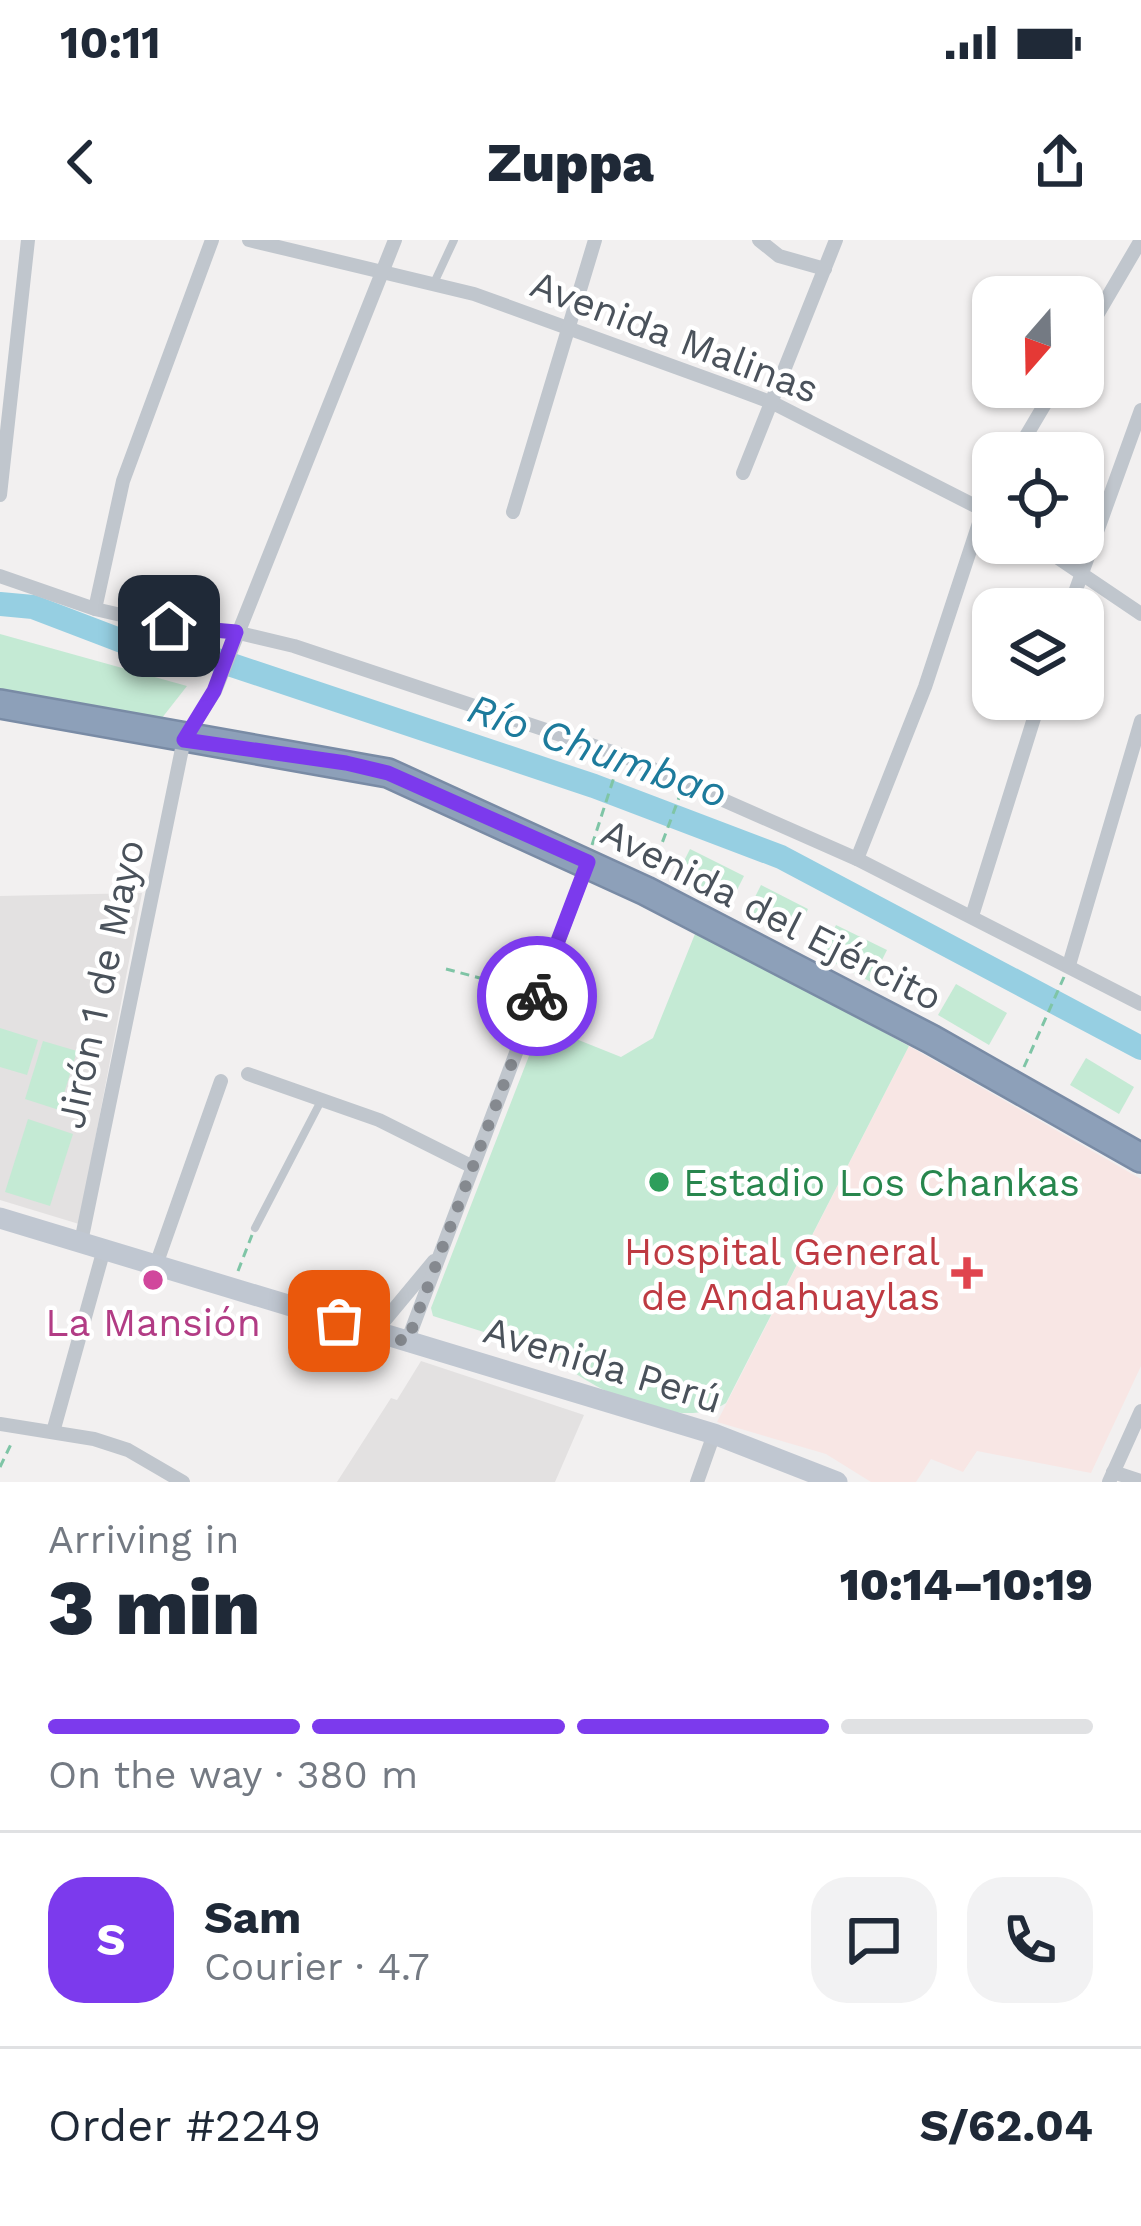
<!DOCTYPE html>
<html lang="en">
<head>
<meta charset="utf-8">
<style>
	:root { --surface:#fff; --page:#f2f2f3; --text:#1f2937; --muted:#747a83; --line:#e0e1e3; --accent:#7c3aed }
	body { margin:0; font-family:"Work Sans",sans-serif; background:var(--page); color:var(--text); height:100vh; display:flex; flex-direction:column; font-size:45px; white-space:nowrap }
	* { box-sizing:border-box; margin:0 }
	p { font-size:39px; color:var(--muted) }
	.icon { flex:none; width:66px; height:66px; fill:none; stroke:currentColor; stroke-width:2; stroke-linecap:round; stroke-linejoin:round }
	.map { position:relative; height:1242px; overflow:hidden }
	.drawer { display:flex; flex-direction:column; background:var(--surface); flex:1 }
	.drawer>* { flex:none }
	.needle { width:78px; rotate:200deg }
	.fabs { position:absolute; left:972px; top:36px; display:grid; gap:24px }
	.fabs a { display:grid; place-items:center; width:132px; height:132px; border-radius:24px; background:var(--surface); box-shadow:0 3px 9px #0004; font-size:60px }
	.pin { position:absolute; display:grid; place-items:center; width:102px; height:102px; color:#fff; margin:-51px; border-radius:24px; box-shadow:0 6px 18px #0006 }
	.courier { position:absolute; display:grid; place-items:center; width:120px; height:120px; margin:-60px; border:9px solid #7c3aed; border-radius:50%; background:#fff; color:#222; box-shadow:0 3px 15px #0007 }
	.headline em { font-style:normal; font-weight:800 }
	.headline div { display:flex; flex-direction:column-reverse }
	.headline { display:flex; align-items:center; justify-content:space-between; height:204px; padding:0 48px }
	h1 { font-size:78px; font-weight:800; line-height:90px }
	.bar { display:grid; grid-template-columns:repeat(4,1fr); gap:18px 12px; align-content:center; height:144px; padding:0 48px }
	.bar i { height:15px; border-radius:9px; background:var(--line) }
	.bar .selected { background:var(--accent) }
	.bar p { grid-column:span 4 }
	.line { display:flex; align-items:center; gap:30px; padding:0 48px; border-top:3px solid var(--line) }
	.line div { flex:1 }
	.round { display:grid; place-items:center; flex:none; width:126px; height:126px; border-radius:36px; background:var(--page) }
	.status { display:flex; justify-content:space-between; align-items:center; height:84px; padding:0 60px; background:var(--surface); direction:ltr }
	.status svg { height:33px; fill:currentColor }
	header { display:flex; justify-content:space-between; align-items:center; height:156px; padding:0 48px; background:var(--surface); font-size:54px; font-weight:800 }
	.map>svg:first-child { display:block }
	.education { fill:#e3e1e1 }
	.medical { fill:#f8e6e4 }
	.green { fill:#c4ead4 }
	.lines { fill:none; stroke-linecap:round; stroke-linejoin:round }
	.river { stroke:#96cfe2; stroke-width:24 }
	.highway-casing { stroke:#798ba5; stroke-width:32 }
	.path { stroke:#7fc5a6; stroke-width:3; stroke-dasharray:9 6; stroke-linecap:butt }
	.lane { stroke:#c0c6cd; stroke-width:8 }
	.street { stroke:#c0c6cd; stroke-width:14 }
	.secondary { stroke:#c0c7d1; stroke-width:21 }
	.highway { stroke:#8da0b9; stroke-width:27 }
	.done { stroke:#85898f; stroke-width:12; stroke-dasharray:0 21.6 }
	.route { stroke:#7c3aed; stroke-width:15 }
	.leisure-dot { fill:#2e9e5b; stroke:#fff; stroke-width:4.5 }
	.health-dot { fill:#e0444e; stroke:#fff; stroke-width:4.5 }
	.hotel-dot { fill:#d1479c; stroke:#fff; stroke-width:4.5 }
	.labels { text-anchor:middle; stroke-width:9; stroke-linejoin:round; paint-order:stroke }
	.street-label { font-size:39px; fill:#4a525b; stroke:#fff }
	.leisure-label { font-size:39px; fill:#27864d; stroke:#fff; text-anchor:start }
	.health-label { font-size:39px; fill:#be3a42; stroke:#fff; text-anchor:end }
	.hotel-label { font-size:39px; fill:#b23c85; stroke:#fff }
	.water-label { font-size:42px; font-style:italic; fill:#1d7b9c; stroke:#fff }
</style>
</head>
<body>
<div class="status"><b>10:11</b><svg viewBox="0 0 49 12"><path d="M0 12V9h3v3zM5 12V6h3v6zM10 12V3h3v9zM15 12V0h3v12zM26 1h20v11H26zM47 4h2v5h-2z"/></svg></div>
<header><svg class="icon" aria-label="back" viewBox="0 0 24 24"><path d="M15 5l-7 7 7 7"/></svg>Zuppa<svg class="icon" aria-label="share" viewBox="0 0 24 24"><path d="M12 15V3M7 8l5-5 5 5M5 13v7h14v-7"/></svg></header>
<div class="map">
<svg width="1141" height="1242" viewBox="0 0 1141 1242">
	<rect width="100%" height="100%" fill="#f2f0f0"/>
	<!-- education -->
	<g class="education">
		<polygon points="142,653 79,984 0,960 0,656"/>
		<polygon points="421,1121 584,1175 555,1242 337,1242 391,1158 397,1160"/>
	</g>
	<!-- medical -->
	<polygon class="medical" points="909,806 1141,939 1141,1126 1091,1233 977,1211 963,1232 931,1219 916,1242 871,1242 826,1214 717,1182"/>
	<!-- green -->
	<g class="green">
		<polygon points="0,394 187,446 158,483 0,450"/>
		<polygon points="690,609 744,636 728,668 674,641"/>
		<polygon points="761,645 808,669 793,699 746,675"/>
		<polygon points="836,685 887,710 871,742 821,716"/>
		<path d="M697 689 909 806 726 1163C676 1196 568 1141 537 1099L525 1105 433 1076 431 1068 541 785 621 817 653 798Z"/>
		<polygon points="956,744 1007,773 989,805 938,775"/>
		<polygon points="0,788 38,800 27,835 0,827"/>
		<polygon points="43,801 77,811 59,870 25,859"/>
		<polygon points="1086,818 1134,847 1119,874 1070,845"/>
		<polygon points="28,879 73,894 50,966 5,952"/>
	</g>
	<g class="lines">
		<!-- river -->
		<polyline class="river" points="0,364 33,367 143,409 190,411 594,546 781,617 1141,808"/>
		<!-- highway casing -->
		<g class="highway-casing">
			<polyline id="highway" points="0,464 388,533 646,651 931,799 1141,918"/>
		</g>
		<!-- path -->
		<g class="path">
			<polyline points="592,605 617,528"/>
			<polyline points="652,630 680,555"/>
			<polyline points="446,729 525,750"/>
			<polyline points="1024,827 1064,737"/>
			<polyline points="238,1031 252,995"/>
			<polyline points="0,1227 13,1200"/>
		</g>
		<!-- lane -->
		<g class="lane">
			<polyline points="434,43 454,0"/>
			<polyline points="255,988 322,859"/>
		</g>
		<!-- street -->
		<g class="street">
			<polyline points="249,0 474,54 733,148 773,163 993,275"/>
			<polyline points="759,0 779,16 825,29"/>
			<polyline points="1083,99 1141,0"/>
			<polyline points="1016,213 1055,147"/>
			<polyline points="743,233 836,0"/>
			<polyline points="0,255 28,0"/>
			<polyline points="513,272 595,0"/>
			<polyline points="1036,303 1141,374"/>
			<polyline points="0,336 95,369 169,386 235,392 294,406 621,515 857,619 1141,764"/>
			<polyline points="95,369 123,241 212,0"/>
			<polyline points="1069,369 1141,170"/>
			<polyline points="857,619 925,447 984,268 993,252"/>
			<polyline points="972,676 1040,459"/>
			<polyline points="1069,725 1141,481"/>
			<polyline points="248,834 379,880 473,927"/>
			<polyline points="81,1002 184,499 215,451 395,0"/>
			<polyline points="156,1025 221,841"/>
			<polyline points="375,1092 434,1021"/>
			<polyline points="407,1102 588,622"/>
			<polyline points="0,1184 94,1199 128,1210 183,1242"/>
			<polyline points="53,1192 104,1009"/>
			<polyline points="1113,1232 1141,1241"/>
			<polyline points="697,1242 714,1194"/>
			<polyline points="1109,1242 1141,1171"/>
		</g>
		<!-- secondary -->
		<polyline class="secondary" points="0,978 714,1194 837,1242"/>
		<!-- highway -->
		<use href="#highway" class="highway"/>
	</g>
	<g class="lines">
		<!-- done -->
		<polyline class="done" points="339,1081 407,1102 537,756"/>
		<!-- route -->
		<polyline class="route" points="169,386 236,392 214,451 184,500 346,523 388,533 588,622 537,756"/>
	</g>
	<!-- markers -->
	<circle class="leisure-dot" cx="659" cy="942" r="12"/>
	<path class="health-dot" d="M961 1015h12v12h12v12h-12v12h-12v-12h-12v-12h12z"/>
	<circle class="hotel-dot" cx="153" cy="1040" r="12"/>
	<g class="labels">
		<!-- street labels -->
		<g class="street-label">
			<text transform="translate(675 96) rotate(21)" y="14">Avenida Malinas</text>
			<text transform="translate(772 674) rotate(27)" y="14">Avenida del Ejército</text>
			<text transform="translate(100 744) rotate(-78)" y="14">Jirón 1 de Mayo</text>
			<text transform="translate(603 1124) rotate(17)" y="14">Avenida Perú</text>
		</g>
		<!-- leisure labels -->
		<g class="leisure-label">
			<text x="683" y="956">Estadio Los Chankas</text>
		</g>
		<!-- health labels -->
		<g class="health-label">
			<text x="940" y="1025">Hospital General<tspan x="940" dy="45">de Andahuaylas</tspan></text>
		</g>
		<!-- hotel labels -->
		<g class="hotel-label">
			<text x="153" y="1096">La Mansión</text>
		</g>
		<!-- water labels -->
		<g class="water-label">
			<text transform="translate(598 510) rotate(19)" y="15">Río Chumbao</text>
		</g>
	</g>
</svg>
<div class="fabs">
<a><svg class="needle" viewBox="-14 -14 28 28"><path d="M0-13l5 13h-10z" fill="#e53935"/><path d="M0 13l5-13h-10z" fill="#747a83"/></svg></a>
<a><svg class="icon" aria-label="locate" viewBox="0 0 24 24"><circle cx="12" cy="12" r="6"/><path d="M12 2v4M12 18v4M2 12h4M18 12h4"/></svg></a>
<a><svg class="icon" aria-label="layers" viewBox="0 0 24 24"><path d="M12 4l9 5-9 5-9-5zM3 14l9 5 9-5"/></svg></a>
</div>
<div class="pin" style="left:339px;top:1081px;background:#ea580c"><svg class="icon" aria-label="bag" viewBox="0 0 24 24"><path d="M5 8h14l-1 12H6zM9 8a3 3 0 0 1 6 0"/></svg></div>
<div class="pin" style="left:169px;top:386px;background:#1f2937"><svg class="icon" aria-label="home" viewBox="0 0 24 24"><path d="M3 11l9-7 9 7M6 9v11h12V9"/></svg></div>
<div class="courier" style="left:537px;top:756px"><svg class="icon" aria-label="bike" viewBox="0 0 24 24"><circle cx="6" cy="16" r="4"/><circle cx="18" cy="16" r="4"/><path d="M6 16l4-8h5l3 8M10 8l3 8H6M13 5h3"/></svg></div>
</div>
<section class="drawer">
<div class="headline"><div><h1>3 min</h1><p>Arriving in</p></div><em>10:14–10:19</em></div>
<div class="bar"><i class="selected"></i><i class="selected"></i><i class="selected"></i><i></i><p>On the way · 380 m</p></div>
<div class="line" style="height:216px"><b class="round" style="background:var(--accent);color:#fff">S</b><div><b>Sam</b><p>Courier · 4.7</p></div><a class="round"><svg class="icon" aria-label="chat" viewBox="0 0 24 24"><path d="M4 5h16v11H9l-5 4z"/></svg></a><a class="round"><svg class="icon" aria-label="phone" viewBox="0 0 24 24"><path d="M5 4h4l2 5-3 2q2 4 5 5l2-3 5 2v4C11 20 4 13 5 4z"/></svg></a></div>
<div class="line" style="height:156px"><div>Order #2249</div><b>S/62.04</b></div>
</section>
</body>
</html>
